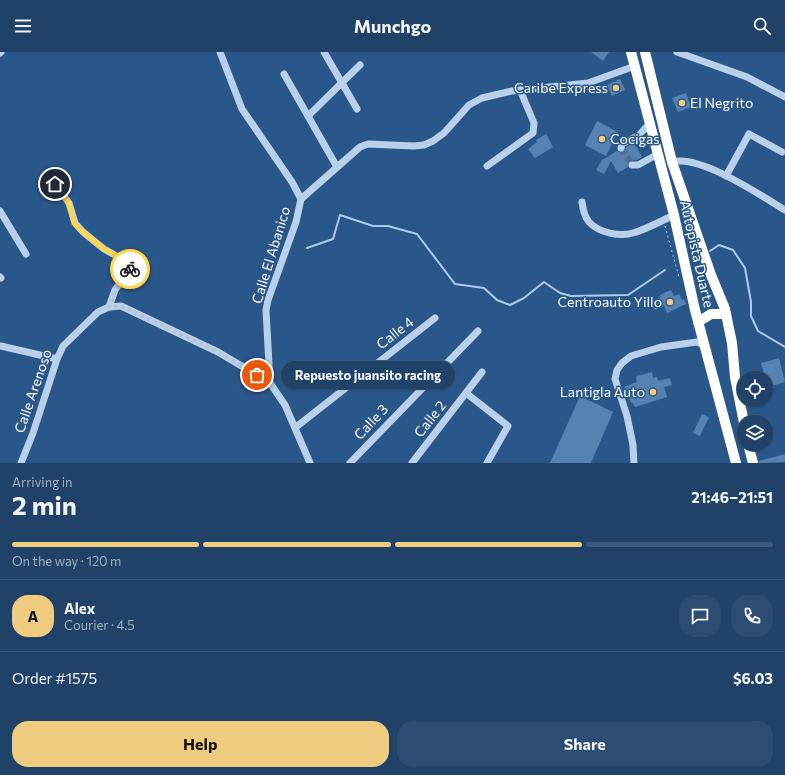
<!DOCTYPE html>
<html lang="en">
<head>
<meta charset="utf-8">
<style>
	:root { --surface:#204168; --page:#2d4c71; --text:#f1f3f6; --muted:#a2afc0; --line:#3d5a7c; --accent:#efcb80 }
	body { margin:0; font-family:Commissioner,sans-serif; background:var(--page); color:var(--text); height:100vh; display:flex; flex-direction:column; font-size:15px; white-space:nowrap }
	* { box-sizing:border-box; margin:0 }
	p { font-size:13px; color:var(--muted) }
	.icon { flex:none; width:22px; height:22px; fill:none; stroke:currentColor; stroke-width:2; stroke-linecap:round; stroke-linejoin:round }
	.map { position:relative; height:411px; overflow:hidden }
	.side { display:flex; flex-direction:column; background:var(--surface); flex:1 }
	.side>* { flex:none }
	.controls { position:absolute; left:737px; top:319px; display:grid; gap:8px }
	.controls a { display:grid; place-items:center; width:36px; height:36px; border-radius:50%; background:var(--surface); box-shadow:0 1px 3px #0004,0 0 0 1px var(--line); font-size:20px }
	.pin { position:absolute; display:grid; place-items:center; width:34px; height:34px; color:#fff; margin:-17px; border:2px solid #fff; border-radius:50%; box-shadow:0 1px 4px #0007 }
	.courier { position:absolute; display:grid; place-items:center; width:40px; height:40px; margin:-20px; border:3px solid #ffd54a; border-radius:50%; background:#fff; color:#222; box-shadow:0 1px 5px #0007 }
	.bubble { position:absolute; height:28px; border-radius:14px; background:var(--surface); box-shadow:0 1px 3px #0004,0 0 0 1px var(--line); font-size:13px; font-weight:700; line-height:28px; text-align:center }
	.headline em { font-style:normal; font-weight:700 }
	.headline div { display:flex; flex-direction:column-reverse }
	.headline { display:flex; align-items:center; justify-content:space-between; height:68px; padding:0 12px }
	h1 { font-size:26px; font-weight:700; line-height:30px }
	.bar { display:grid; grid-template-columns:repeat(4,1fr); gap:6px 4px; align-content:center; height:48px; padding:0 12px }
	.bar i { height:5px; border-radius:3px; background:var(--line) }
	.bar .on { background:var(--accent) }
	.bar p { grid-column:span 4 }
	.line { display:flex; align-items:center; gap:10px; padding:0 12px; border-top:1px solid var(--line) }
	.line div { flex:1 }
	.round { display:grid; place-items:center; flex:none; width:42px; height:42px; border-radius:16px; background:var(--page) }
	.action { display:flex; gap:8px; margin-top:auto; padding:8px 12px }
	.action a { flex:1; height:46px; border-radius:16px; background:var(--accent); color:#111; font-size:16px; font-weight:700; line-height:46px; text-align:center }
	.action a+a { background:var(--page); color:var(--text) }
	header { display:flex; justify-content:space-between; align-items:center; height:52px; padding:0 12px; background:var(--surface); font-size:18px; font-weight:700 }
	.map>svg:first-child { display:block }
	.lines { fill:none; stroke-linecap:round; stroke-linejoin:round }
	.stream { stroke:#adcbe9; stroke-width:2 }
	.building { fill:#5682b2 }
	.minor-tunnel { stroke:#4a709c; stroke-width:7; stroke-dasharray:7 3.5; stroke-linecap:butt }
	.path { stroke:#b8d0e9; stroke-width:1; stroke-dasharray:2 3; stroke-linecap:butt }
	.minor { stroke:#b8d0e9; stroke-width:7 }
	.highway { stroke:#fff; stroke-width:10 }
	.done { stroke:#b4c4d6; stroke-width:4; stroke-dasharray:0 7.2 }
	.route { stroke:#ffd54a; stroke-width:5 }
	.poi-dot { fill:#efcb80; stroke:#2a578a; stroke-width:1.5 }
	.labels { text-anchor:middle; stroke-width:3; stroke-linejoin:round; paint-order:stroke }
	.poi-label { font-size:14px; fill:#fff; stroke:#2a578a; text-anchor:end }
	.street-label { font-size:14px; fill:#fff; stroke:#2a578a }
</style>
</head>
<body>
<header><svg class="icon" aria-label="menu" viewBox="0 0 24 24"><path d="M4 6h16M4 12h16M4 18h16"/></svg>Munchgo<svg class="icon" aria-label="search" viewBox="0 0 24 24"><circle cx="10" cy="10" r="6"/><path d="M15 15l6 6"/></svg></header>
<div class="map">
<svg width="785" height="411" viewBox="0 0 785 411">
	<rect width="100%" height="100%" fill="#2a578a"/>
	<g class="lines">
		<!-- stream -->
		<g class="stream">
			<polyline points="307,196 333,187 340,163 373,174 388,174 417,182 455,232 484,236 497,248 510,253 524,246 544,230 560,241 571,244 628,243 665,218"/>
			<polyline points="710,199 719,193 733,198 745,216 751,250 751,264 758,279 785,295"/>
		</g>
	</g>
	<!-- building -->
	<g class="building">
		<polygon points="591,0 609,0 603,9"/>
		<polygon points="620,27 625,38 612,44 607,33"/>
		<polygon points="686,41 691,55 678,60 672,46"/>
		<polygon points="597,69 618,80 606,104 585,93"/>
		<polygon points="546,82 553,95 535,106 528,97 537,90 536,88"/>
		<polygon points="634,91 642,105 637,108 629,109 628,115 618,121 611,109 604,122 596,118 602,108 617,99 623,101 626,95"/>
		<polygon points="671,238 674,244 679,242 682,248 684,247 686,252 667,261 664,254 655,258 652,252 659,249 658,246 661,245 660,243"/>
		<polygon points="779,306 785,330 768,335 761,311"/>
		<polygon points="652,320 653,326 657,325 658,329 670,326 672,333 664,335 667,345 635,355 632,350 631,351 624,335 637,330 636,327 637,324"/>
		<polygon points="580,344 613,360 591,411 550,411"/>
		<polygon points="702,362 709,365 700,384 693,381"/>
		<polygon points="785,402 785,410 759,411 759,409"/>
	</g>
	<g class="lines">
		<!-- minor-tunnel -->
		<polyline class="minor-tunnel" points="621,96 632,113"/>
		<!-- path -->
		<polyline class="path" points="665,174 679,225"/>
		<!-- minor -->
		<g class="minor">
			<polyline points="220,0 242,57 292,130 301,147"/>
			<polyline points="324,0 357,57"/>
			<polyline points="677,0 747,25 785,45"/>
			<polyline points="0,1 1,0"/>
			<polyline points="284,22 337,115"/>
			<polyline points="308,64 360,13"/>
			<polyline points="621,96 622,92 639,83 650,71"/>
			<path d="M672 110C700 102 760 143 785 158"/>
			<polyline points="632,113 638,113 658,102"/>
			<polyline points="487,114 533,81 534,71 520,38"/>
			<polyline points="726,124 749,82 782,100"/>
			<polyline points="55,132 69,151 75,171 83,180 104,197 129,211 130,217 115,238 109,255"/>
			<path d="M582 150C583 157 584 164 589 170 599 181 620 185 633 181 647 177 661 169 674 163"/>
			<polyline points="0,159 26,202"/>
			<polyline points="0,225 1,226"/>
			<polyline points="1,294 57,307"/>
			<polyline points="270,331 266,258 268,248 296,170 301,147 360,95 368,92 414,94 424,93 433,89 444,81 469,53 482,46 512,39 588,31 635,14"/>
			<polyline points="466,341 508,374 487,411"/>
			<polyline points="296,375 435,266"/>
			<polyline points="21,411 33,381 57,307 63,294 98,260 109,255 121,254 218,300 270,331 285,353 310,411"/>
			<polyline points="350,411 478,279"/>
			<polyline points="412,411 482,320"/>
			<polyline points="634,411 633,393 627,364 615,327 617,318 622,311 631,304 661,295 697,290 704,293"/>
		</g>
		<!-- highway -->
		<g class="highway">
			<polyline points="631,0 674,163 695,258 736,411"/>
			<polyline points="645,0 672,110 711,223 725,257 732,291 735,325 744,371"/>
			<polyline points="698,270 711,262 726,262"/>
			<polyline points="748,392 753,411"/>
		</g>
	</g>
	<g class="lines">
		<!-- done -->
		<polyline class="done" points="130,217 116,238 109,255 121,254 218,300 257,323"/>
		<!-- route -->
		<polyline class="route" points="55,132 69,151 74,171 83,180 104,197 129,210 130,217"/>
	</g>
	<!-- markers -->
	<g class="poi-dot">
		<circle cx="616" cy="36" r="4"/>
		<circle cx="682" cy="51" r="4"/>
		<circle cx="602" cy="87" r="4"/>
		<circle cx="670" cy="250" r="4"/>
		<circle cx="653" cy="340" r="4"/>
	</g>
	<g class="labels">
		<!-- poi labels -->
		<g class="poi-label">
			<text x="608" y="41">Caribe Express</text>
			<text x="690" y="56" text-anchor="start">El Negrito</text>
			<text x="610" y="92" text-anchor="start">Cocigas</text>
			<text x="662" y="255">Centroauto Yillo</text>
			<text x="645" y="345">Lantigla Auto</text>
		</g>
		<!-- street labels -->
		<g class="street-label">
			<text transform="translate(697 202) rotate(77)" y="5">Autopista Duarte</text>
			<text transform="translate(271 203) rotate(-73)" y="5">Calle El Abanico</text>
			<text transform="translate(395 281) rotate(-38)" y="5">Calle 4</text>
			<text transform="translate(33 339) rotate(-71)" y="5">Calle Arenoso</text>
			<text transform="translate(430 367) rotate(-52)" y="5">Calle 2</text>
			<text transform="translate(371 370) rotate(-47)" y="5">Calle 3</text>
		</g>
	</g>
</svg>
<div class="controls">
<a><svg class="icon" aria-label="locate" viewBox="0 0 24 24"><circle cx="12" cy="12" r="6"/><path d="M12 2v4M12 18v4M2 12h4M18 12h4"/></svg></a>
<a><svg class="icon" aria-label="layers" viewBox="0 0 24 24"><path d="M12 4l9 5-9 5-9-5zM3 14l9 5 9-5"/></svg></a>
</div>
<div class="pin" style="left:257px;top:323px;background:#ea580c"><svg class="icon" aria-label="bag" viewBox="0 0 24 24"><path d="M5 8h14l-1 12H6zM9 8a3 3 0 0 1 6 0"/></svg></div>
<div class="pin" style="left:55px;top:132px;background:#1f2937"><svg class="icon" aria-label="home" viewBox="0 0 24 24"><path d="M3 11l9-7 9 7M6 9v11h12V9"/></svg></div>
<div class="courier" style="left:130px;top:217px"><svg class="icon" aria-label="bike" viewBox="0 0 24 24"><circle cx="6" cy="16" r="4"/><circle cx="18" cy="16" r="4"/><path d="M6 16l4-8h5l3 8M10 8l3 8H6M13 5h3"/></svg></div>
<div class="bubble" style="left:281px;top:309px;width:174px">Repuesto juansito racing</div>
</div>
<section class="side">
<div class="headline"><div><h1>2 min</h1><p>Arriving in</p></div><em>21:46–21:51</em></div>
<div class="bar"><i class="on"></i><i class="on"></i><i class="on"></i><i></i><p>On the way · 120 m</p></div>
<div class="line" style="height:72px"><b class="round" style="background:var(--accent);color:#111">A</b><div><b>Alex</b><p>Courier · 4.5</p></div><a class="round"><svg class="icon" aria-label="chat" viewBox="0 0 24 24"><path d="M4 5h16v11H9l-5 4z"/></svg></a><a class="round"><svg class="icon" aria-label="phone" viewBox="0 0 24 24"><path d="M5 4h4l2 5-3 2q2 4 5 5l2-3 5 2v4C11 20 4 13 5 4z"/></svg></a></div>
<div class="line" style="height:52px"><div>Order #1575</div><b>$6.03</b></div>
<div class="action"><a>Help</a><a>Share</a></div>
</section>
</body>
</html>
